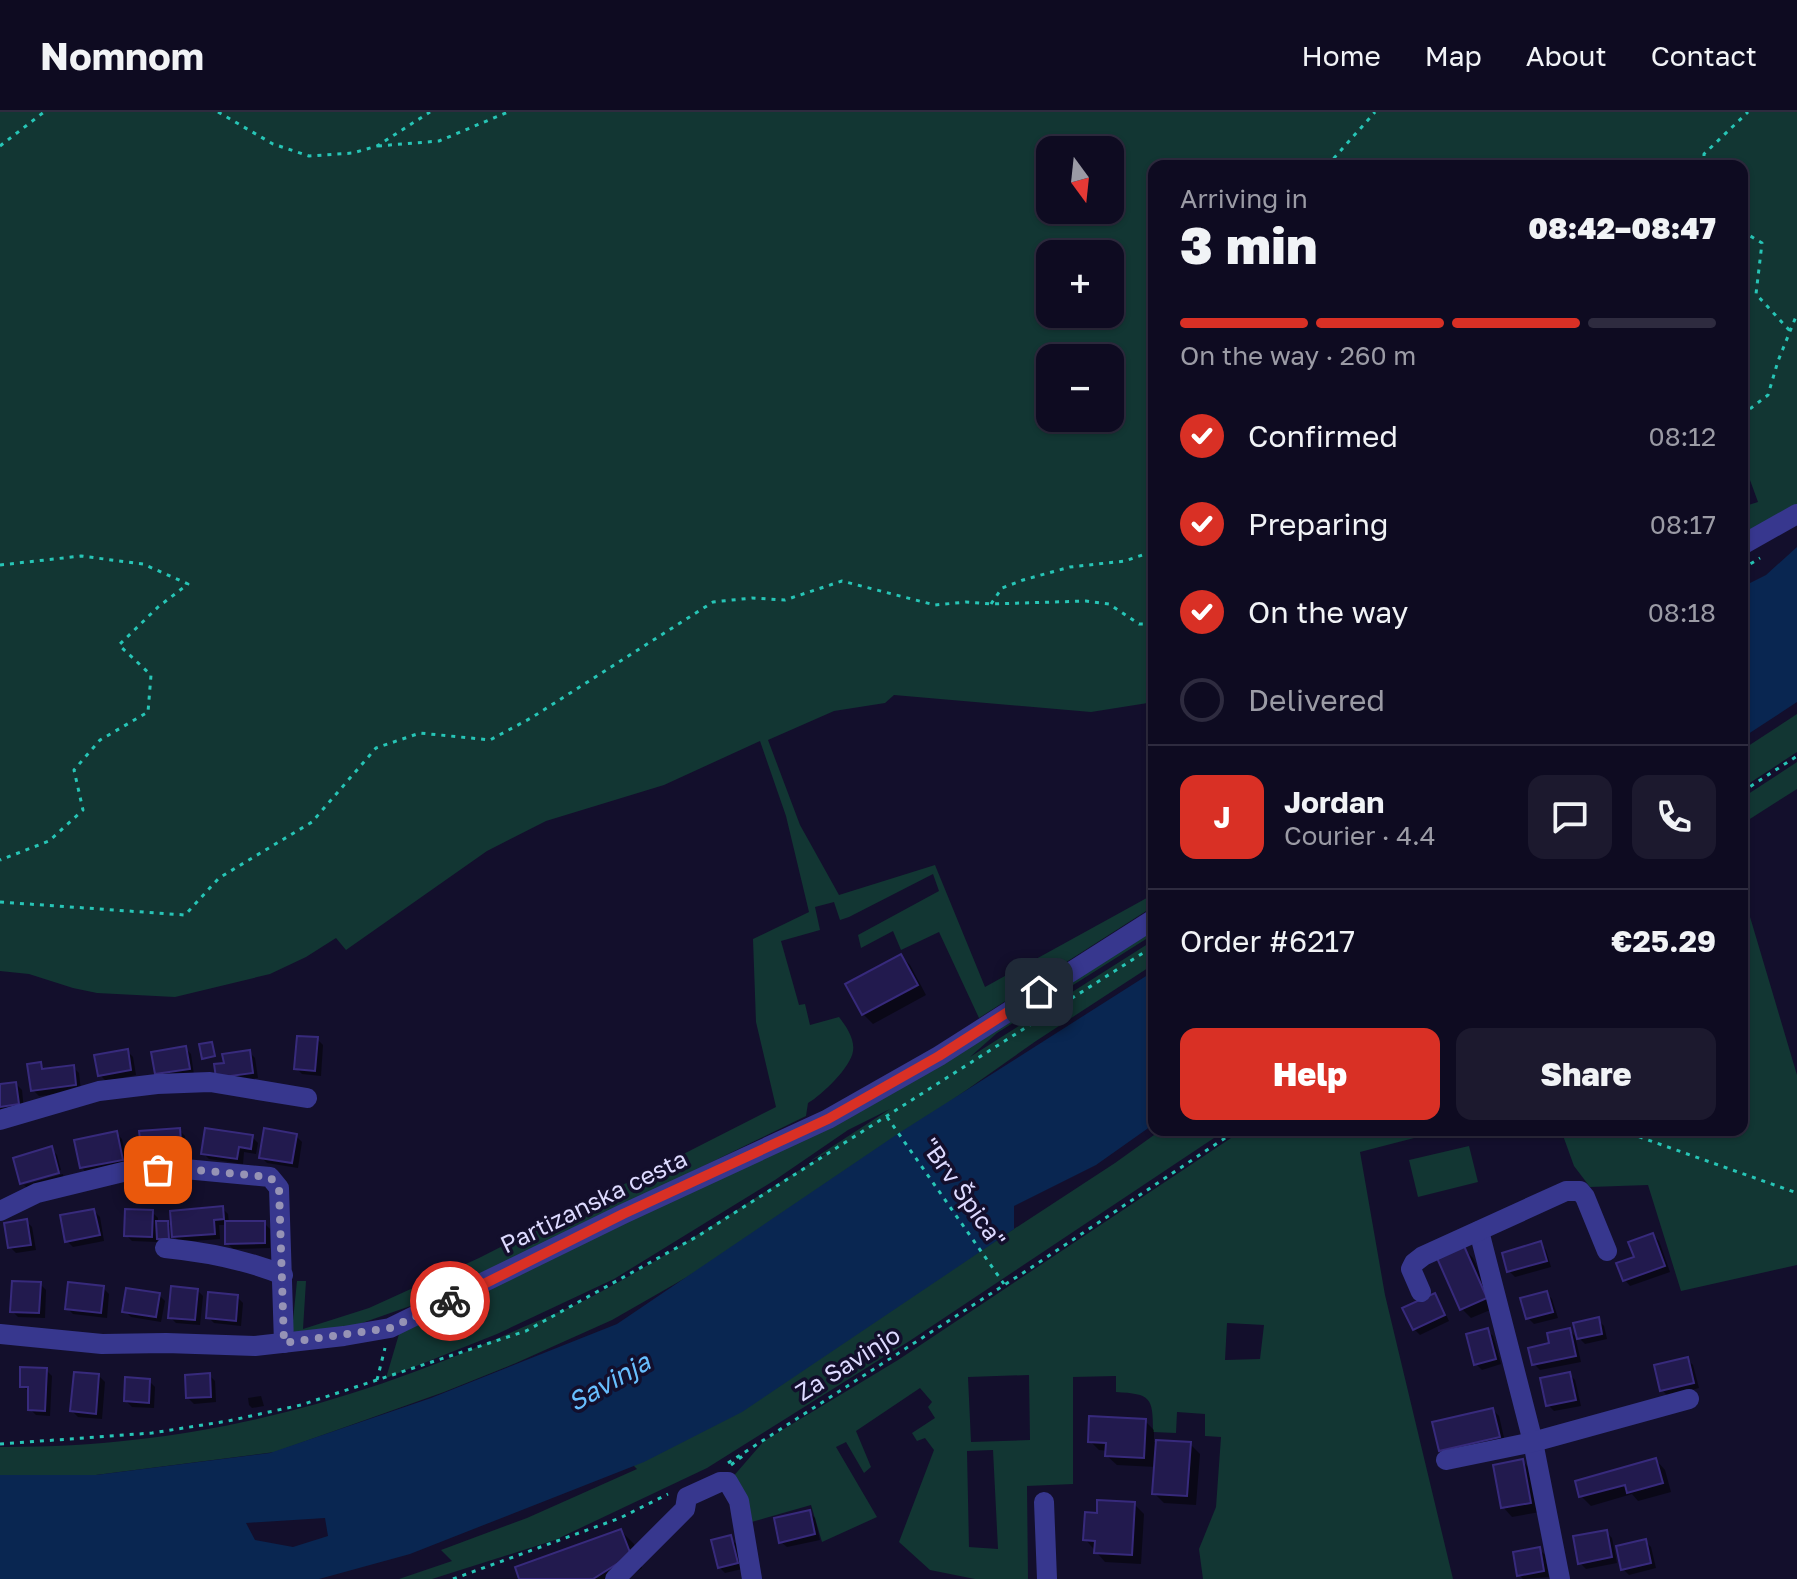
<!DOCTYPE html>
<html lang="en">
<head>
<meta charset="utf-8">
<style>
	:root { --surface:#0e0b21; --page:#1c192e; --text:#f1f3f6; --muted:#9b9ba5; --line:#2e2b3f; --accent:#d93025 }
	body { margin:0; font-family:"Golos Text",sans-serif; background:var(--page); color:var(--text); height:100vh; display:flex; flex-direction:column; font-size:30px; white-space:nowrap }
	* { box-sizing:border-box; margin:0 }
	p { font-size:26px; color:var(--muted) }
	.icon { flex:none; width:44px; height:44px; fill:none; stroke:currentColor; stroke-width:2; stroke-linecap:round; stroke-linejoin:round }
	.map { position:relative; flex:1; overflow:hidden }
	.panel { position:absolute; left:1148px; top:48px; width:600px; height:976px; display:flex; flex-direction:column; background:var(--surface); border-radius:16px; box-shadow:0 2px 6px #0004,0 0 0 2px var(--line) }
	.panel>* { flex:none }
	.needle { width:52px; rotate:165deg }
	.controls { position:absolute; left:1036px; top:24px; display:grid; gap:16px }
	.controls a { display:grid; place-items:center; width:88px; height:88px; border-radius:16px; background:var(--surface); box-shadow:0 2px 6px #0004,0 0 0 2px var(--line); font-size:40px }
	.pin { position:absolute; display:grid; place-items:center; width:68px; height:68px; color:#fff; margin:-34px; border-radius:16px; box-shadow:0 4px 12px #0006 }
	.courier { position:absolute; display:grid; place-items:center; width:80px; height:80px; margin:-40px; border:6px solid #d93025; border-radius:50%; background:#fff; color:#222; box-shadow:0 2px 10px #0007 }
	.headline em { font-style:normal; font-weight:800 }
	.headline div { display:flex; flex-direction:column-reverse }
	.headline { display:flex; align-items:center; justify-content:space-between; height:136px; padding:0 32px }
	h1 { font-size:52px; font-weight:800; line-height:60px }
	.bar { display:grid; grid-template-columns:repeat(4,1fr); gap:12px 8px; align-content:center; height:96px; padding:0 32px }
	.bar i { height:10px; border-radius:6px; background:var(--line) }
	.bar .selected { background:var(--accent) }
	.bar p { grid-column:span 4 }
	.line { display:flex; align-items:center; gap:20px; padding:0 32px; border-top:2px solid var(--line) }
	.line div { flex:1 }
	.round { display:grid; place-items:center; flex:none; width:84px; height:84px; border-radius:16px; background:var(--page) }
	ol { padding:0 32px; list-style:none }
	li { display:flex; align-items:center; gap:24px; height:88px }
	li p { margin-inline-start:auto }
	li .icon { padding:8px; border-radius:50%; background:var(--accent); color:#fff; stroke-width:4 }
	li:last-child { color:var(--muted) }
	li i { width:44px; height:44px; border:4px solid var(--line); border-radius:50% }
	.button { display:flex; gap:16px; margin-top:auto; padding:16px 32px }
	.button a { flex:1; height:92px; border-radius:16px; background:var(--accent); color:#fff; font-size:32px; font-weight:800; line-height:92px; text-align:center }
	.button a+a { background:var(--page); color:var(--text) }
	header { display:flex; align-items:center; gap:48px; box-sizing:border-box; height:112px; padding:0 40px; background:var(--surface); border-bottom:2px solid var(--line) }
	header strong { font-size:38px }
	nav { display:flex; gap:44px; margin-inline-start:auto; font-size:28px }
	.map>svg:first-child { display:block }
	.green { fill:#123633; fill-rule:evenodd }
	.water { fill:#092651; fill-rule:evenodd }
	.shadow { fill:#0007 }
	.building { fill:#221a4e; stroke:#372a7c; stroke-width:2 }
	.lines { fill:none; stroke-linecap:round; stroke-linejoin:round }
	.path { stroke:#27c5b6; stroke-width:3; stroke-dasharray:4 6; stroke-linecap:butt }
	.minor { stroke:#37378e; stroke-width:20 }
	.done { stroke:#9693b5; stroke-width:8; stroke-dasharray:0 14.4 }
	.route { stroke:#d93025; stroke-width:10 }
	.labels { text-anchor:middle; stroke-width:7; stroke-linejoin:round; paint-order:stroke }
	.street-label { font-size:24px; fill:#dddaff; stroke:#130f2c }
	.water-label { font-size:26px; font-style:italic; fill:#68bfff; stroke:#130f2c }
</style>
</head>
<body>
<header>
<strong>Nomnom</strong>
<nav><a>Home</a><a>Map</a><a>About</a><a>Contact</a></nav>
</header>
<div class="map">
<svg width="1797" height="1467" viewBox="0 0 1797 1467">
	<rect width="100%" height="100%" fill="#130f2c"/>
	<!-- green -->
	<g class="green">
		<path d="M0 0H1797V396L1742 427V395L1758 390 1746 357 1742 358V54H1154V590L1091 600 894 583 885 591 834 599 768 628 800 713 839 783 935 753 985 875 1154 782V794L979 906 939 820 901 838 893 819 861 836 858 823 939 779 933 762 849 805 840 808 834 790 815 795 820 818 781 829 799 893 805 892 810 913 839 905C846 914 855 927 853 939 851 955 822 983 808 991L806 1004 433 1186 345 1217 298 1223 292 1218 297 1169H306L303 1217 369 1196 479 1146 776 995 756 910 753 827 809 800 786 704 760 629 664 673 546 709 487 739 346 838 336 826 306 845 270 862 175 885 97 881 73 876 29 862 0 859ZM1050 38H1110V98H1050ZM1050 142H1110V202H1050ZM1050 246H1110V306H1050Z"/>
		<polygon points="1797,602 1797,640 1742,676 1742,638"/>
		<polygon points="1797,650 1797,677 1742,712 1742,686"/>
		<polygon points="1742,778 1797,963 1797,1153 1681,1179 1648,1073 1590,1075 1574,1054 1561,1018 1742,1018"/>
		<path d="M1154 814V822L997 921 970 945 1154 828V852L1036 929 877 1041 708 1153 612 1208 516 1251 444 1280 275 1340 96 1363H0V1335C184 1336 343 1295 510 1221 541 1207 574 1195 604 1178 682 1136 755 1084 831 1039L810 1049 890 997 848 1018 775 1068 614 1167 497 1222 386 1266 399 1222 606 1120Z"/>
		<polygon points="1161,1018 1226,1018 911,1228 707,1356 555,1428 432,1467 399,1467 452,1449 441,1438 527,1406 637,1357 633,1353 916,1181 1115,1051"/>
		<path d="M1243 1018H1445L1360 1040 1385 1183 1453 1467H1203L1199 1437 1216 1395 1221 1325 1205 1324V1302L1177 1300 1176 1321 1153 1320C1153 1285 1151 1282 1116 1280V1264L1073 1265V1372L1027 1374 1028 1467H975L930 1458 899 1430 934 1338 925 1326 917 1329 912 1321 935 1306 928 1295 932 1290 920 1276 856 1319 871 1355 864 1361 846 1330 836 1335 877 1405 822 1430 811 1393 748 1411 731 1367 764 1329 898 1248ZM1227 1211 1264 1213 1260 1247 1225 1248ZM1029 1263 1030 1328 971 1330 968 1265ZM993 1338 998 1437 969 1435 967 1339Z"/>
		<polygon points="1469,1034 1478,1070 1418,1085 1409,1048"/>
	</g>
	<!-- water -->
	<g class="water">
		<polygon points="1797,435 1797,590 1742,626 1742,475 1766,463"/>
		<path d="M1154 859V1012L1096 1053 1014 1094V1117L742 1300 644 1350 410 1442 319 1467H0V1363H96L270 1341 431 1286 617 1212 899 1021ZM325 1406 328 1424 293 1435 255 1428 246 1411Z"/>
	</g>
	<!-- shadow -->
	<g class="shadow">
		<polygon points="901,844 910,853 926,883 873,912 863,902"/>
		<polygon points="317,927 323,933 321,964 302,962 296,956"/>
		<polygon points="185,936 191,942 194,963 162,967 156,961"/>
		<polygon points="127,939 133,945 136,963 106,969 100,963"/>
		<polygon points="249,940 255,946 258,966 224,971"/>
		<polygon points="40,952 47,959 73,955 79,961 81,979 39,984 33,978"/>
		<polygon points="16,972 22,978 24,998 0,1001 0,974"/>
		<polygon points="179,1018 185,1024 187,1047 149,1050 143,1044"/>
		<polygon points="116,1021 122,1027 128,1053 87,1061 81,1055"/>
		<polygon points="296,1024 302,1030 298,1056 267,1051 261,1045"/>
		<polygon points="252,1025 258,1031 256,1042 244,1040 243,1052 209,1047 203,1041"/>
		<polygon points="51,1037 57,1043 61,1058 23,1069 23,1072 15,1047"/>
		<polygon points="63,1062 64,1067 28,1077 24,1073"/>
		<polygon points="222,1096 228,1102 229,1111 264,1111 270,1117 270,1136 233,1137 227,1131 227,1113 219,1113 220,1127 180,1130 174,1124"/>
		<polygon points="94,1099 100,1105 104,1129 73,1135 67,1129"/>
		<polygon points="152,1100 158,1106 158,1111 170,1113 170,1129 161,1129 158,1125 157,1130 132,1129 126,1123"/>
		<polygon points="26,1109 32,1115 36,1138 16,1141 10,1135"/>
		<polygon points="1653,1123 1659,1129 1670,1160 1630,1174 1625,1168"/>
		<polygon points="1540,1132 1546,1138 1551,1155 1515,1165 1509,1159"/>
		<polygon points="1464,1137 1473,1146 1495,1196 1471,1206 1462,1197"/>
		<polygon points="40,1172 46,1178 45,1206 18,1205 12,1199"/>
		<polygon points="103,1176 109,1182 107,1206 73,1202 67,1196"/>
		<polygon points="197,1178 203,1184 200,1213 176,1211 170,1205"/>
		<polygon points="1546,1181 1552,1187 1558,1206 1534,1212 1528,1206"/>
		<polygon points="159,1183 165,1189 161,1210 131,1205 125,1199"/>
		<polygon points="1434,1184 1440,1190 1449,1209 1420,1223 1414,1217"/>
		<polygon points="237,1185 243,1191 241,1214 214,1211 208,1205"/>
		<polygon points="1598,1208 1604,1214 1607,1227 1585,1232 1579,1226"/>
		<polygon points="1487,1218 1493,1224 1501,1252 1482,1258 1476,1252"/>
		<polygon points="1569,1218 1575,1224 1581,1250 1540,1258 1534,1252 1551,1233"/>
		<polygon points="1687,1247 1693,1253 1699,1276 1668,1284 1662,1278"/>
		<polygon points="46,1258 52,1264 50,1304 36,1303 30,1297 30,1280 22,1274"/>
		<polygon points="1569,1262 1575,1268 1581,1294 1554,1299 1548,1293"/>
		<polygon points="209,1263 215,1269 216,1290 194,1292 188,1286"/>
		<polygon points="99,1264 105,1270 102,1307 78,1305 72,1299"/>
		<polygon points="149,1269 155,1275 154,1296 132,1295 126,1289"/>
		<polygon points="261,1284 264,1294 252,1296 249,1293 248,1286"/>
		<polygon points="1493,1298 1499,1304 1505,1330 1447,1344 1441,1338"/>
		<polygon points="1145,1309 1154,1318 1154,1330 1190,1332 1200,1342 1196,1393 1164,1391 1154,1381 1156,1355 1117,1353 1107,1344 1108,1339 1099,1338 1090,1329"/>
		<polygon points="1656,1348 1665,1358 1671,1380 1638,1389 1632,1382 1591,1394 1581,1384"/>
		<polygon points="1523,1350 1532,1359 1540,1400 1512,1405 1503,1395"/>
		<polygon points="1134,1392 1144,1402 1141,1452 1105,1450 1085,1427 1098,1403"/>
		<polygon points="809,1400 815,1406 820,1428 787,1435 781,1430"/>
		<polygon points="621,1419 634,1432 642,1456 626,1467 521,1467"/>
		<polygon points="1606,1420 1612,1426 1617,1451 1586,1457 1580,1451"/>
		<polygon points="730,1426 736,1432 742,1457 725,1461 719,1455"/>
		<polygon points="1645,1429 1651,1435 1656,1456 1629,1463 1623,1457"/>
		<polygon points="1539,1437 1545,1443 1549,1465 1523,1467 1519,1463"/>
	</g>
	<!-- building -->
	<g class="building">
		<polygon points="901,842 918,873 862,903 845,872"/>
		<polygon points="297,924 318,925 315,959 294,957"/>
		<polygon points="212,930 215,944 202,947 199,932"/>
		<polygon points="186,934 190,957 155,962 151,940"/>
		<polygon points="128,937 131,958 98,964 94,943"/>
		<polygon points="250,938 253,961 216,966 214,952 224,951 222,942"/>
		<polygon points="41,950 42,957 74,953 76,973 31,979 27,952"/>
		<polygon points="16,970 19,992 0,995 0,972"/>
		<polygon points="180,1016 182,1042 142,1045 139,1019"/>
		<polygon points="205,1016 253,1023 251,1037 239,1035 237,1047 201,1042"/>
		<polygon points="264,1016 297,1022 292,1051 259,1046"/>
		<polygon points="117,1019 123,1048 80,1056 74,1028"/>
		<polygon points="52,1034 59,1061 20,1072 13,1046"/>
		<polygon points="223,1094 224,1107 214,1108 215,1122 172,1125 170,1099"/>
		<polygon points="94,1097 100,1123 65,1130 60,1103"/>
		<polygon points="125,1097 153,1098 152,1125 124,1124"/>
		<polygon points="27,1107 31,1133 8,1136 4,1111"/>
		<polygon points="156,1109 168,1109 169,1127 157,1127"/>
		<polygon points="225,1109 265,1109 265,1131 225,1132"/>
		<polygon points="1653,1121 1665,1154 1623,1169 1616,1151 1634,1145 1628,1130"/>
		<polygon points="1541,1129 1547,1149 1507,1160 1502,1141"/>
		<polygon points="1464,1134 1487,1186 1460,1198 1437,1146"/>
		<polygon points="12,1169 41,1170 39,1201 10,1200"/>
		<polygon points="68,1170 104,1174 101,1201 65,1197"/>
		<polygon points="171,1174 198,1177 195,1208 168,1206"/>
		<polygon points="126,1176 160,1181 156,1205 122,1200"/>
		<polygon points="1547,1179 1553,1200 1526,1207 1520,1186"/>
		<polygon points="208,1180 238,1183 236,1209 206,1206"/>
		<polygon points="1435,1181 1445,1203 1413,1218 1402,1196"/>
		<polygon points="1599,1205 1602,1222 1577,1227 1573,1211"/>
		<polygon points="1488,1216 1496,1247 1474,1253 1466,1222"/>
		<polygon points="1570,1216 1576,1244 1532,1253 1528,1236 1549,1231 1547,1221"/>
		<polygon points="1688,1245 1694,1271 1660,1279 1654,1253"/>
		<polygon points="20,1255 47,1256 45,1299 28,1298 28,1275 20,1275"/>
		<polygon points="74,1260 99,1262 96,1302 70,1299"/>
		<polygon points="1570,1260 1576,1288 1546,1294 1540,1266"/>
		<polygon points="210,1261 211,1285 186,1286 185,1263"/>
		<polygon points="125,1265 150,1267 149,1291 124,1289"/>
		<polygon points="1493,1296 1500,1325 1439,1339 1432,1310"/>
		<polygon points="1089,1304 1146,1307 1144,1346 1105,1344 1106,1331 1088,1330"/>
		<polygon points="1156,1328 1191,1330 1187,1384 1152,1382"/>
		<polygon points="1656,1346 1663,1371 1627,1381 1625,1373 1579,1385 1575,1369"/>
		<polygon points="1523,1347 1531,1391 1501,1396 1493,1353"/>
		<polygon points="1097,1388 1135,1390 1132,1443 1094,1441 1095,1429 1083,1428 1085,1400 1097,1401"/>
		<polygon points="810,1398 815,1422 779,1431 774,1406"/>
		<polygon points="621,1417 631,1443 593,1467 519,1467 515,1455"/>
		<polygon points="1607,1418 1612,1445 1578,1452 1573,1424"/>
		<polygon points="731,1423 738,1451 718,1456 711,1428"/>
		<polygon points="1646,1427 1651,1451 1621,1458 1616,1434"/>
		<polygon points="1540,1435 1544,1459 1517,1464 1513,1440"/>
	</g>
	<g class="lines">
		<!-- path -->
		<g class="path">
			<polyline points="218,0 273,32 309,44 353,41 377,34 430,0"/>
			<polyline points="0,34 44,0"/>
			<polyline points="378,34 439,29 508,0"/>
			<polyline points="1327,54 1375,0"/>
			<polyline points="1704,54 1704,42 1748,0"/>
			<polyline points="1742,119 1762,131 1756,182 1790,219"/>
			<polyline points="1742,303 1768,283 1778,249 1797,202"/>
			<polyline points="0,453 81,444 143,452 188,472 158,495 119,533 151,563 148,600 100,628 74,658 83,698 49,729 0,748"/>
			<polyline points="1742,457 1760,446"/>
			<polyline points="991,492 1002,476 1023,468 1070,455 1125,449 1154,439"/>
			<polyline points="1742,680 1797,644"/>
			<polyline points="0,790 185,803 219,766 312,710 376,636 420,621 490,628 531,606 713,490 752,486 785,488 842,469 935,493 966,490 991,492 1086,489 1109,492 1139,512 1154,512"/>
			<polyline points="887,1005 1004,1172"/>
			<polyline points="1620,1018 1797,1081"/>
			<polyline points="377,1268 385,1236"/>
			<polyline points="0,1332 152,1321 228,1309 301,1293 526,1219 698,1124 1154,834"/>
			<polyline points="728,1351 1029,1157 1237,1018"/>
			<polyline points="731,1353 744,1343"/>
			<polyline points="453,1467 620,1406 668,1382"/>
		</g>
		<!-- minor -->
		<g class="minor">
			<polyline points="1742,433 1797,402"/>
			<polyline points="0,1008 99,979 157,972 210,970 307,986"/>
			<polyline points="0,1099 37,1081 131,1058 185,1057 270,1065 279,1076 284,1231"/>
			<polyline points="1479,1119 1533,1330 1560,1467"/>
			<path d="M165 1136C206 1140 244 1147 283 1163"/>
			<polyline points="1421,1180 1411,1157 1414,1151 1423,1144 1566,1079 1580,1079 1585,1085 1607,1139"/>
			<polyline points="0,1222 102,1232 166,1231 255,1234 344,1224 390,1216 623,1102 828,1007 939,944 1154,807"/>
			<polyline points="1446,1348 1533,1330 1689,1287"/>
			<polyline points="1044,1390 1047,1467"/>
			<polyline points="615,1467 685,1397 687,1385 720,1370 728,1370 739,1389 752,1467"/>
		</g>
	</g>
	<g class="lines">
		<!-- done -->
		<polyline class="done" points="158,1058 185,1057 270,1065 279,1076 284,1231 390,1216 450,1189"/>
		<!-- route -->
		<polyline class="route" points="450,1189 623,1102 828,1007 939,944 1039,880"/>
	</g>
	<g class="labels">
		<!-- street labels -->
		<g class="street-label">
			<text transform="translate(963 1081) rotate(55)" y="8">"Brv Špica"</text>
			<text transform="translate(594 1090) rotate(-26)" y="8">Partizanska cesta</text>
			<text transform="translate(848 1252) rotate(-32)" y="8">Za Savinjo</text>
		</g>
		<!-- water labels -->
		<g class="water-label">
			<text transform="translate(609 1270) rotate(-30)" y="9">Savinja</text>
		</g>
	</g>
</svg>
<div class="controls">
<a><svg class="needle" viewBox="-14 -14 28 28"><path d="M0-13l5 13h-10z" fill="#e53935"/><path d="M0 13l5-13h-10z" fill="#9b9ba5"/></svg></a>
<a>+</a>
<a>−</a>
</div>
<div class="pin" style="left:158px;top:1058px;background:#ea580c"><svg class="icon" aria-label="bag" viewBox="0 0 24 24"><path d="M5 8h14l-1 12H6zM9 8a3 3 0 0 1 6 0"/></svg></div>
<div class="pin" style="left:1039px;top:880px;background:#1f2937"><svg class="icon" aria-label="home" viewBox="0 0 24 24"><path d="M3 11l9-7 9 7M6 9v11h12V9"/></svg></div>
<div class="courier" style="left:450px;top:1189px"><svg class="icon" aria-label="bike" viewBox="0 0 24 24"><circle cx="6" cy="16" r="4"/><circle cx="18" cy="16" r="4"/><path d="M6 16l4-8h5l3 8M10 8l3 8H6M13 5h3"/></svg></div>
<section class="panel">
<div class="headline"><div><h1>3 min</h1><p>Arriving in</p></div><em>08:42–08:47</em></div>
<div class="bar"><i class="selected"></i><i class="selected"></i><i class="selected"></i><i></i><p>On the way · 260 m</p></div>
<ol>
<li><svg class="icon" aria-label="check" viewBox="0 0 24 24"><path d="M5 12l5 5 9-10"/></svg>Confirmed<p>08:12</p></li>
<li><svg class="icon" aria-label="check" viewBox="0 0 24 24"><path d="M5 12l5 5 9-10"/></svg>Preparing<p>08:17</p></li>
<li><svg class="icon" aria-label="check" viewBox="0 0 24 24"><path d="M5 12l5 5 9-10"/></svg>On the way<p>08:18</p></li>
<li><i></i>Delivered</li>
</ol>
<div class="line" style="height:144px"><b class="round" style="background:var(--accent);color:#fff">J</b><div><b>Jordan</b><p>Courier · 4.4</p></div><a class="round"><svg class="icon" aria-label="chat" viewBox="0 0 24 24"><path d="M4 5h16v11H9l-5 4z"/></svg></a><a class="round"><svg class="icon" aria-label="phone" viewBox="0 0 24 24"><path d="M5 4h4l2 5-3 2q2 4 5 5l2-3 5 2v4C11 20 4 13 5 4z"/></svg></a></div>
<div class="line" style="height:104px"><div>Order #6217</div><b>€25.29</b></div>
<div class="button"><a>Help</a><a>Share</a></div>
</section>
</div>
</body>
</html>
